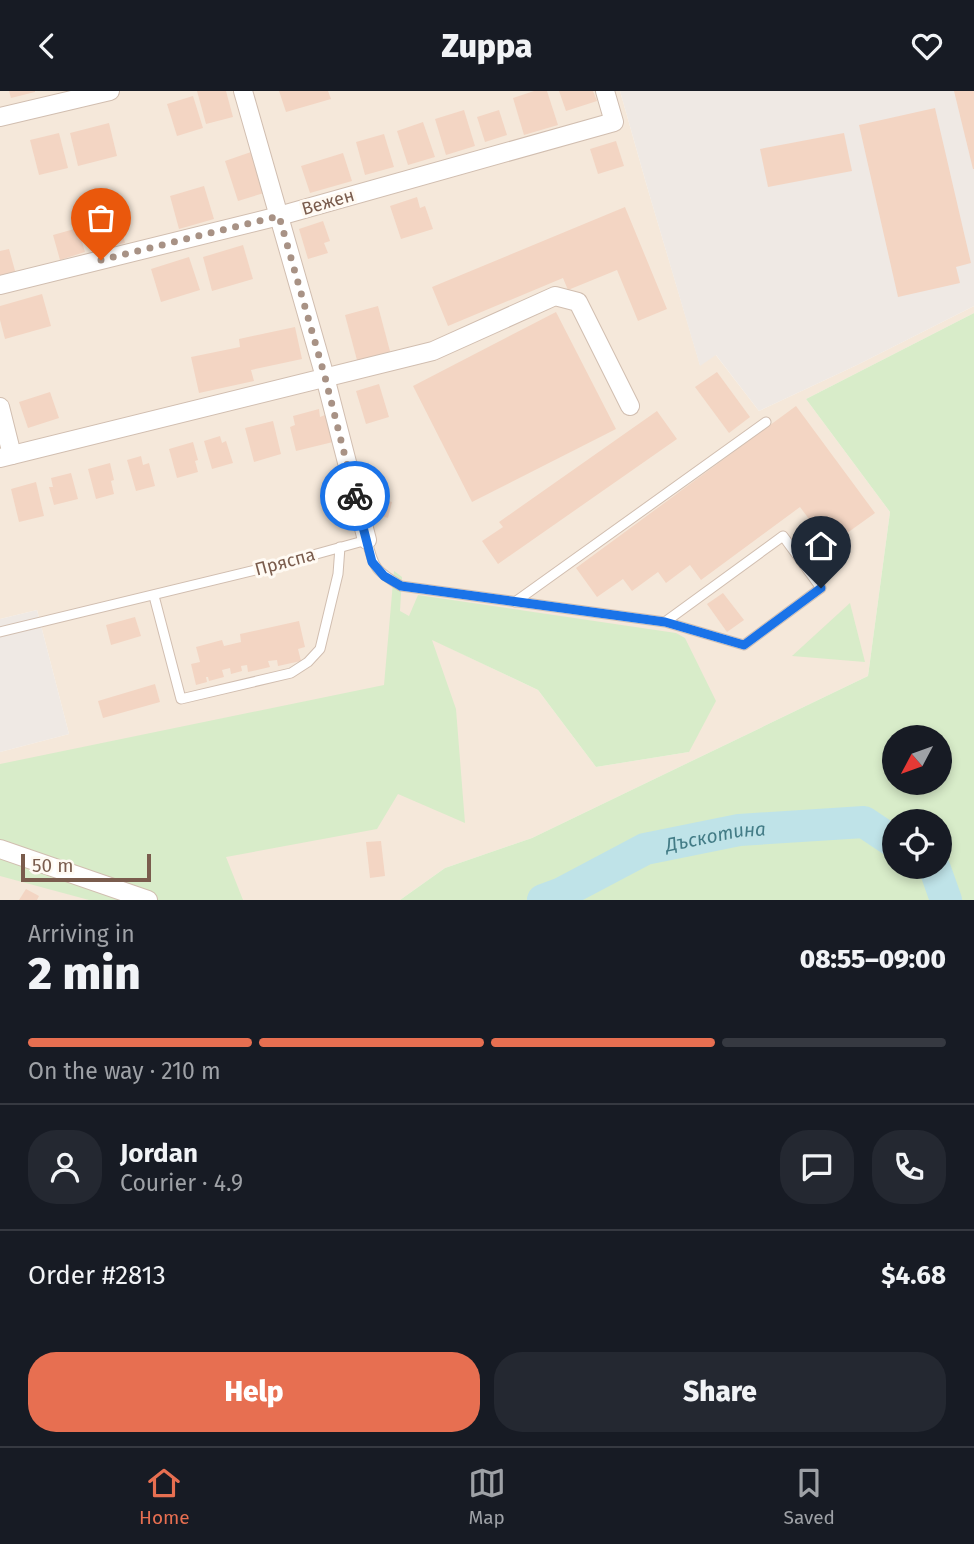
<!DOCTYPE html>
<html lang="en">
<head>
<meta charset="utf-8">
<style>
	:root { --surface:#171b24; --page:#242831; --text:#f1f3f6; --muted:#9ea1a6; --line:#363941; --accent:#e76f51 }
	body { margin:0; font-family:"Fira Sans",sans-serif; background:var(--page); color:var(--text); height:100vh; display:flex; flex-direction:column; font-size:26px; white-space:nowrap }
	* { box-sizing:border-box; margin:0 }
	p { font-size:23px; color:var(--muted) }
	.icon { flex:none; width:38px; height:38px; fill:none; stroke:currentColor; stroke-width:2; stroke-linecap:round; stroke-linejoin:round }
	.map { position:relative; height:809px; overflow:hidden }
	.sheet { display:flex; flex-direction:column; background:var(--surface); flex:1 }
	.sheet>* { flex:none }
	.needle { width:46px; rotate:229deg }
	.tools { position:absolute; left:882px; top:634px; display:grid; gap:14px }
	.tools a { display:grid; place-items:center; width:70px; height:70px; border-radius:50%; background:var(--surface); box-shadow:0 4px 10px #0003; font-size:35px }
	.scale { position:absolute; left:21px; bottom:18px; width:130px; box-sizing:border-box; padding-left:7px; border:4px solid #7a5c4d; border-top:0; font-size:19px; line-height:24px; white-space:nowrap; color:#7a5c4d; -webkit-text-stroke:5px #fffaf3; paint-order:stroke }
	.pin { position:absolute; display:grid; place-items:center; width:60px; height:60px; color:#fff; margin:-72px -30px; border-radius:50% 50% 50% 0; rotate:-45deg; box-shadow:0 0 7px #0007 }
	.pin .icon { rotate:45deg }
	.courier { position:absolute; display:grid; place-items:center; width:70px; height:70px; margin:-35px; border:5px solid #1a73e8; border-radius:50%; background:#fff; color:#222; box-shadow:0 2px 9px #0007 }
	.head em { font-style:normal; font-weight:800 }
	.head div { display:flex; flex-direction:column-reverse }
	.head { display:flex; align-items:center; justify-content:space-between; height:119px; padding:0 28px }
	h1 { font-size:46px; font-weight:800; line-height:52px }
	.bar { display:grid; grid-template-columns:repeat(4,1fr); gap:10px 7px; align-content:center; height:84px; padding:0 28px }
	.bar i { height:9px; border-radius:5px; background:var(--line) }
	.bar .selected { background:var(--accent) }
	.bar p { grid-column:span 4 }
	.line { display:flex; align-items:center; gap:18px; padding:0 28px; border-top:2px solid var(--line) }
	.line div { flex:1 }
	.round { display:grid; place-items:center; flex:none; width:74px; height:74px; border-radius:28px; background:var(--page) }
	.primary-button { display:flex; gap:14px; margin-top:auto; padding:14px 28px }
	.primary-button a { flex:1; height:80px; border-radius:28px; background:var(--accent); color:#fff; font-size:28px; font-weight:800; line-height:80px; text-align:center }
	.primary-button a+a { background:var(--page); color:var(--text) }
	header { display:flex; justify-content:space-between; align-items:center; height:91px; padding:0 28px; background:var(--surface); font-size:32px; font-weight:800 }
	.dock { display:flex; justify-content:space-around; align-items:center; height:98px; border-top:2px solid var(--line); background:var(--surface); font-size:19px; color:var(--muted) }
	.dock a { display:grid; justify-items:center; gap:4px }
	.dock .selected { color:var(--accent) }
	.map>svg:first-child { display:block }
	.residential { fill:#f5e8da; fill-rule:evenodd }
	.industrial { fill:#efe9e4 }
	.green { fill:#d8ecc9; fill-rule:evenodd }
	.lines { fill:none; stroke-linecap:round; stroke-linejoin:round }
	.river { stroke:#bfe3e8; stroke-width:32 }
	.building { fill:#f3d5c3 }
	.service-casing { stroke:#d1beb0; stroke-width:11 }
	.minor-casing { stroke:#d1beb0; stroke-width:20 }
	.service { stroke:#fff; stroke-width:9 }
	.minor { stroke:#fff; stroke-width:18 }
	.done { stroke:#a89285; stroke-width:7; stroke-dasharray:0 12.6 }
	.route { stroke:#1a73e8; stroke-width:9 }
	.labels { text-anchor:middle; stroke-width:6; stroke-linejoin:round; paint-order:stroke }
	.street-label { font-size:18px; fill:#7a5c4d; stroke:#fffaf3 }
	.water-label { font-size:19px; font-style:italic; fill:#437c86; stroke:#fffaf3 }
</style>
</head>
<body>
<header><svg class="icon" aria-label="back" viewBox="0 0 24 24"><path d="M15 5l-7 7 7 7"/></svg>Zuppa<svg class="icon" aria-label="heart" viewBox="0 0 24 24"><path d="M12 20l-8-8c-3-5 5-10 8-4 3-6 11-1 8 4z"/></svg></header>
<div class="map">
<svg width="974" height="809" viewBox="0 0 974 809">
	<rect width="100%" height="100%" fill="#fdf6ec"/>
	<!-- residential -->
	<path class="residential" d="M0 0H620L646 92 700 274 715 263 759 320 857 274 974 215V222L806 308 890 421 868 585 532 747 445 777 400 809H0V661L69 643 37 519 0 528ZM431 548 689 661 596 676 538 599Z"/>
	<!-- industrial -->
	<g class="industrial">
		<polygon points="620,0 974,0 974,215 857,274 759,320 716,264 700,275 646,92"/>
		<polygon points="37,519 69,643 0,661 0,528"/>
	</g>
	<!-- green -->
	<g class="green">
		<path d="M974 222V809H400L445 777 532 747 868 585 890 421 806 308ZM894 646H940V691H894ZM894 730H940V775H894Z"/>
		<polygon points="394,480 402,486 400,520 409,525 418,504 676,542 685,547 716,610 689,661 596,676 538,599 432,549 456,618 465,732 398,703 377,738 226,766 243,809 89,809 0,785 0,673 384,594"/>
		<polygon points="850,512 865,571 792,565"/>
	</g>
	<g class="lines">
		<!-- river -->
		<g class="river">
			<polyline points="932,775 935,778 946,809"/>
			<path id="s1" d="M543 809 562 802 645 758 739 739 864 731 894 751"/>
		</g>
	</g>
	<!-- building -->
	<g class="building">
		<polygon points="9,0 35,0 35,1 11,7"/>
		<polygon points="197,0 226,0 233,26 206,33"/>
		<polygon points="279,0 328,0 331,8 286,21"/>
		<polygon points="534,0 547,0 558,34 524,44 513,7"/>
		<polygon points="559,0 593,0 597,10 566,20"/>
		<polygon points="954,0 974,0 974,78 973,78"/>
		<polygon points="193,5 203,37 177,45 167,13"/>
		<polygon points="935,17 971,172 956,176 960,192 898,206 859,34"/>
		<polygon points="464,19 475,55 446,64 435,28"/>
		<polygon points="499,19 507,44 485,51 477,26"/>
		<polygon points="423,31 435,66 408,74 397,40"/>
		<polygon points="109,32 117,65 78,75 70,42"/>
		<polygon points="59,42 68,77 39,84 30,49"/>
		<polygon points="844,42 852,80 768,96 760,58"/>
		<polygon points="384,43 394,76 365,84 356,51"/>
		<polygon points="616,50 624,75 598,83 590,58"/>
		<polygon points="251,61 264,102 238,110 225,70"/>
		<polygon points="343,62 352,90 310,102 301,75"/>
		<polygon points="204,95 214,128 179,138 170,105"/>
		<polygon points="417,106 420,117 425,115 433,138 401,148 390,115"/>
		<polygon points="117,116 125,152 97,158 89,122"/>
		<polygon points="625,116 667,218 638,230 617,179 568,199 563,187 448,235 432,196"/>
		<polygon points="323,130 330,150 324,152 328,162 308,168 299,138"/>
		<polygon points="78,137 85,161 60,169 53,144"/>
		<polygon points="243,154 253,188 212,200 203,166"/>
		<polygon points="9,158 17,187 0,192 0,160"/>
		<polygon points="189,166 200,199 161,211 151,178"/>
		<polygon points="42,203 51,235 5,248 0,229 0,215"/>
		<polygon points="378,215 391,264 358,273 345,224"/>
		<polygon points="556,221 616,338 472,411 413,295"/>
		<polygon points="295,236 302,268 251,279 254,290 199,302 191,266 240,256 239,248"/>
		<polygon points="717,281 750,326 729,342 695,296"/>
		<polygon points="379,293 389,326 366,333 356,300"/>
		<polygon points="50,301 59,327 28,337 19,311"/>
		<polygon points="796,315 875,422 829,455 800,416 701,489 690,474 666,492 658,481 632,500 623,488 597,506 576,477"/>
		<polygon points="319,318 320,326 325,324 333,351 296,360 290,336 295,334 293,325"/>
		<polygon points="657,320 677,348 498,473 482,450 503,436 499,431"/>
		<polygon points="273,330 281,363 254,371 245,337"/>
		<polygon points="220,345 222,352 226,350 233,372 212,378 204,350"/>
		<polygon points="193,351 198,369 195,370 198,381 177,387 169,358"/>
		<polygon points="141,365 143,374 149,372 155,395 136,400 127,369"/>
		<polygon points="110,372 114,389 111,390 114,403 96,408 88,378"/>
		<polygon points="71,382 78,408 54,414 49,396 53,396 51,387"/>
		<polygon points="36,391 44,425 19,431 11,398"/>
		<polygon points="383,408 392,411 388,427 378,424"/>
		<polygon points="723,502 744,529 727,541 707,513"/>
		<polygon points="135,526 141,545 111,554 106,534"/>
		<polygon points="299,530 305,556 298,558 301,570 278,575 277,569 268,570 270,576 248,581 247,574 241,575 242,580 231,583 230,577 222,579 224,586 209,590 208,586 206,586 207,591 196,594 191,573 200,571 196,556 222,549 224,555 241,551 240,543"/>
		<polygon points="155,593 160,611 103,627 98,610"/>
		<polygon points="381,750 385,785 370,787 366,751"/>
		<polygon points="26,798 39,805 37,809 19,809"/>
	</g>
	<g class="lines">
		<!-- service casing -->
		<g class="service-casing">
			<g id="service">
				<polyline points="154,505 181,608 291,582 308,571 320,558 338,483 340,456"/>
				<polyline points="515,511 766,331"/>
				<path d="M0 541 284 472 367 449C373 477 376 480 401 495L665 531 783 445 821 497 744 554 665 531"/>
			</g>
		</g>
		<!-- minor casing -->
		<g class="minor-casing">
			<g id="minor">
				<polyline points="243,0 325,286 367,449"/>
				<polyline points="0,26 110,0"/>
				<polyline points="0,194 279,125 614,31 605,0"/>
				<polyline points="0,316 12,364"/>
				<polyline points="0,367 433,260 555,205 578,211 630,315"/>
				<polyline points="0,758 148,809"/>
			</g>
		</g>
		<!-- service -->
		<use href="#service" class="service"/>
		<!-- minor -->
		<use href="#minor" class="minor"/>
	</g>
	<g class="lines">
		<!-- done -->
		<polyline class="done" points="101,169 279,125 325,286 355,405"/>
		<!-- route -->
		<polyline class="route" points="355,405 372,471 384,485 401,495 665,531 744,554 821,497"/>
	</g>
	<g class="labels">
		<!-- street labels -->
		<g class="street-label">
			<text transform="translate(328 111) rotate(-16)" y="6">Вежен</text>
			<text transform="translate(285 471) rotate(-15)" y="6">Пряспа</text>
		</g>
		<!-- water labels -->
		<g class="water-label">
			<text dy="7" stroke="none"><textPath href="#s1" startOffset="186">Дъскотина</textPath></text>
		</g>
	</g>
</svg>
<div class="tools">
<a><svg class="needle" viewBox="-14 -14 28 28"><path d="M0-13l5 13h-10z" fill="#e53935"/><path d="M0 13l5-13h-10z" fill="#9ea1a6"/></svg></a>
<a><svg class="icon" aria-label="locate" viewBox="0 0 24 24"><circle cx="12" cy="12" r="6"/><path d="M12 2v4M12 18v4M2 12h4M18 12h4"/></svg></a>
</div>
<div class="scale">50 m</div>
<div class="pin" style="left:101px;top:169px;background:#ea580c"><svg class="icon" aria-label="bag" viewBox="0 0 24 24"><path d="M5 8h14l-1 12H6zM9 8a3 3 0 0 1 6 0"/></svg></div>
<div class="pin" style="left:821px;top:497px;background:#1f2937"><svg class="icon" aria-label="home" viewBox="0 0 24 24"><path d="M3 11l9-7 9 7M6 9v11h12V9"/></svg></div>
<div class="courier" style="left:355px;top:405px"><svg class="icon" aria-label="bike" viewBox="0 0 24 24"><circle cx="6" cy="16" r="4"/><circle cx="18" cy="16" r="4"/><path d="M6 16l4-8h5l3 8M10 8l3 8H6M13 5h3"/></svg></div>
</div>
<section class="sheet">
<div class="head"><div><h1>2 min</h1><p>Arriving in</p></div><em>08:55–09:00</em></div>
<div class="bar"><i class="selected"></i><i class="selected"></i><i class="selected"></i><i></i><p>On the way · 210 m</p></div>
<div class="line" style="height:126px"><a class="round"><svg class="icon" aria-label="person" viewBox="0 0 24 24"><circle cx="12" cy="8" r="4"/><path d="M4 21q1-7 8-7t8 7"/></svg></a><div><b>Jordan</b><p>Courier · 4.9</p></div><a class="round"><svg class="icon" aria-label="chat" viewBox="0 0 24 24"><path d="M4 5h16v11H9l-5 4z"/></svg></a><a class="round"><svg class="icon" aria-label="phone" viewBox="0 0 24 24"><path d="M5 4h4l2 5-3 2q2 4 5 5l2-3 5 2v4C11 20 4 13 5 4z"/></svg></a></div>
<div class="line" style="height:91px"><div>Order #2813</div><b>$4.68</b></div>
<div class="primary-button"><a>Help</a><a>Share</a></div>
</section>
<nav class="dock">
<a class="selected"><svg class="icon" aria-label="home" viewBox="0 0 24 24"><path d="M3 11l9-7 9 7M6 9v11h12V9"/></svg>Home</a>
<a><svg class="icon" aria-label="map" viewBox="0 0 24 24"><path d="M3 6l6-2 6 2 6-2v14l-6 2-6-2-6 2zM9 4v14M15 6v14"/></svg>Map</a>
<a><svg class="icon" aria-label="saved" viewBox="0 0 24 24"><path d="M7 4h10v16l-5-4-5 4z"/></svg>Saved</a>
</nav>
</body>
</html>
